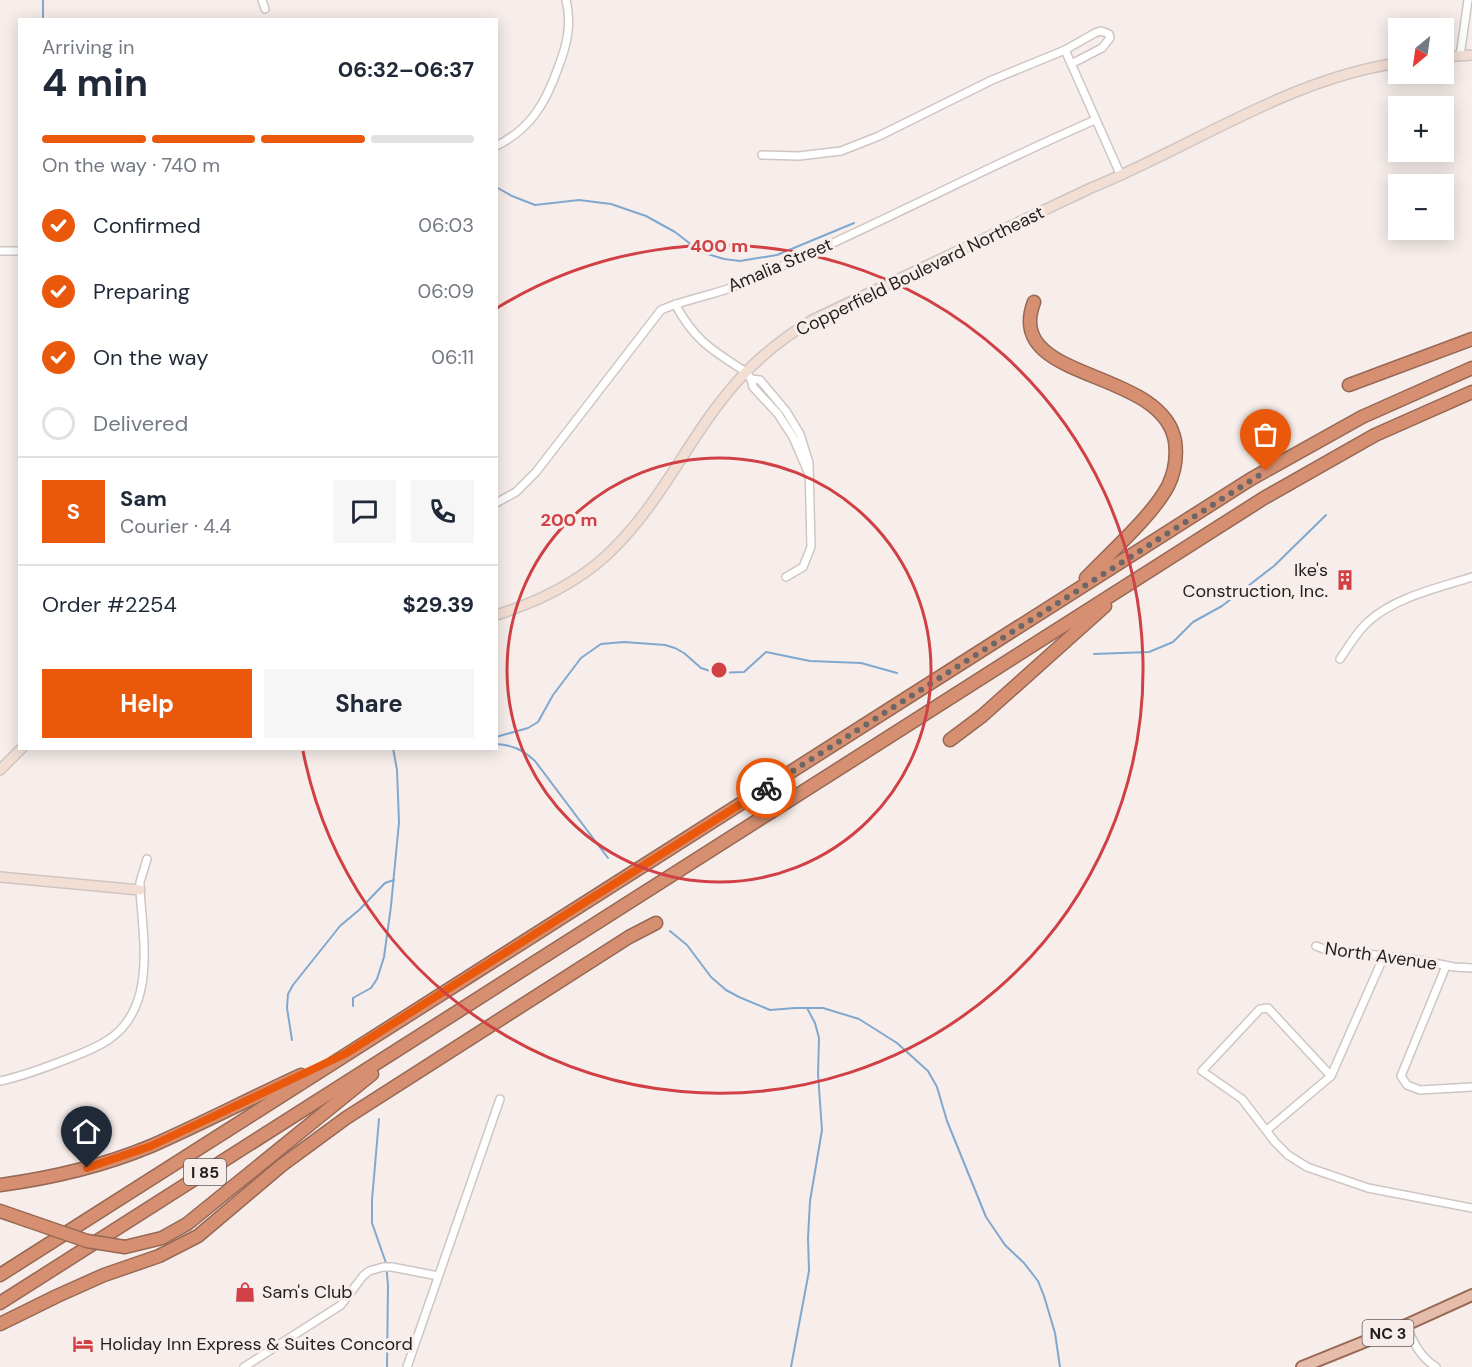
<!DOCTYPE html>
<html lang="en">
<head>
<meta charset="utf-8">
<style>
	:root { --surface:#fff; --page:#f6f6f7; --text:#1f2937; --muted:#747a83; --line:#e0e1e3; --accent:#ea580c }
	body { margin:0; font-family:"DM Sans",sans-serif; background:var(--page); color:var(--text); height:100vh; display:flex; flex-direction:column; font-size:22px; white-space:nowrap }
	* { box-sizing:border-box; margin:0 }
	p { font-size:20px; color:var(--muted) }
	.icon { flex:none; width:33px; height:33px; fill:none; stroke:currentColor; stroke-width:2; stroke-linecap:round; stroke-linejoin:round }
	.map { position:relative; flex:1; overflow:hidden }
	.drawer { position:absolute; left:18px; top:18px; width:480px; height:732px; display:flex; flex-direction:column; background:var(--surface); border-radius:0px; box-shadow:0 3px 15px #0003 }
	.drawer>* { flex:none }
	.needle { width:39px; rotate:209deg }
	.buttons { position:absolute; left:1388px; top:18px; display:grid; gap:12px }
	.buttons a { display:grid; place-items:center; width:66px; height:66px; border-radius:0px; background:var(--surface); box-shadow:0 3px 15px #0003; font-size:30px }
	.pin { position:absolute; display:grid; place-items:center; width:51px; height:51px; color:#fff; margin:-62px -26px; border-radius:50% 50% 50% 0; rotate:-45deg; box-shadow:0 0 6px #0007 }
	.pin .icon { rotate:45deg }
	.courier { position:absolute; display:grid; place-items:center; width:60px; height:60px; margin:-30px; border:4px solid #ea580c; border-radius:50%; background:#fff; color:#222; box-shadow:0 2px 8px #0007 }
	.summary em { font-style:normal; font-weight:700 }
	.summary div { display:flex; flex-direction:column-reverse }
	.summary { display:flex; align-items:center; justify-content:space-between; height:102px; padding:0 24px }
	h1 { font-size:39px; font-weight:700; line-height:45px }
	.bar { display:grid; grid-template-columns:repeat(4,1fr); gap:9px 6px; align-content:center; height:72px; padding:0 24px }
	.bar i { height:8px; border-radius:4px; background:var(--line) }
	.bar .on { background:var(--accent) }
	.bar p { grid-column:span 4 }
	.line { display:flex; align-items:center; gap:15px; padding:0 24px; border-top:2px solid var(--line) }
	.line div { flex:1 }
	.round { display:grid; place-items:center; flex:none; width:63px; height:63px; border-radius:0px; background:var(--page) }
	ol { padding:0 24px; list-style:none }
	li { display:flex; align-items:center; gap:18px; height:66px }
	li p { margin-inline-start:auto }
	li .icon { padding:6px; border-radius:50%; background:var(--accent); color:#fff; stroke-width:4 }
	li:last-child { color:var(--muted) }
	li i { width:33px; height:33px; border:3px solid var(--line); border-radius:50% }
	.button { display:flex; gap:12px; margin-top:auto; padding:12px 24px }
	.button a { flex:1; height:69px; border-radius:0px; background:var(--accent); color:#fff; font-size:24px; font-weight:700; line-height:69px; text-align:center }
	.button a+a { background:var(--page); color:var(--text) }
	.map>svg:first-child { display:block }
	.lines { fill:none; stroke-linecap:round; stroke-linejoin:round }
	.stream { stroke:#80a8cf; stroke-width:2 }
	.street-casing { stroke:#cfc6c3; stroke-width:10 }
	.secondary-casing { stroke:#cfc6c3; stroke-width:12 }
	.primary-casing { stroke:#976854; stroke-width:14 }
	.highway-casing { stroke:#976854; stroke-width:15 }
	.street { stroke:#fff; stroke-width:7 }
	.secondary { stroke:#f3ded4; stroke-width:9 }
	.primary { stroke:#e6bcaa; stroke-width:10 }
	.highway { stroke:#d69071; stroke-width:12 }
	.highway-bridge-casing { stroke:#976854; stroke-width:15; stroke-linecap:butt }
	.highway-bridge { stroke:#d69071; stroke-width:12 }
	.done { stroke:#6c6765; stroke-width:6; stroke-dasharray:0 10.8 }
	.route { stroke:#ea580c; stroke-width:8 }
	.ring { fill:none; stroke:#d04044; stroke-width:3 }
	.labels { text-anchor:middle; stroke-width:6; stroke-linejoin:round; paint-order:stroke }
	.shield { fill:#f7eeeb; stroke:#615c5b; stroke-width:1.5 }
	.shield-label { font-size:16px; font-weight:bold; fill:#211e1d }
	.street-label { font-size:18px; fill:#211e1d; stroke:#f7eeeb }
	.poi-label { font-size:18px; fill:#211e1d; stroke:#f7eeeb; text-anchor:start }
	.centre { fill:#d04044; stroke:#f7eeeb; stroke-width:3 }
	.ring-label { font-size:18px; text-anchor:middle; font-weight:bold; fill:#d04044; stroke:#f7eeeb; stroke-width:6; stroke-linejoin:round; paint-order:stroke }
</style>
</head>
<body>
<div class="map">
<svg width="1472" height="1367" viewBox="0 0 1472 1367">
	<rect width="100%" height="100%" fill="#f7eeeb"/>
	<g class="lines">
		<!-- stream -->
		<g class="stream">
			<polyline points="43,0 43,20"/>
			<polyline points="496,187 512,196 535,205 579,200 611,204 646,216 675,232 701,252 724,259 740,261 777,255 854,223"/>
			<polyline points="1094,654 1149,652 1173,642 1193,622 1222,606 1274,566 1326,515"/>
			<polyline points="496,737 528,728 538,722 553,695 581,658 601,644 624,642 665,645 675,648 684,653 701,668 716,673 744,672 766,652 810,661 861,663 897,673"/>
			<path d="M496 744C513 745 523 750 535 761L608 858"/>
			<polyline points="670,931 687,945 711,977 726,990 739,997 770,1010 795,1008 823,1008 859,1019 897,1043 928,1071 937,1087 947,1121 986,1217 1005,1245 1024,1263 1038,1281 1044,1296 1055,1333 1060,1367"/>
			<polyline points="353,1006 353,998 371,988 377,979 384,957 391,906 399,822 397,770 393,748"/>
			<polyline points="292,1040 287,1008 288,994 293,985 340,926 359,910 385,883 394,880"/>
			<polyline points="379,1119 372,1200 372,1223 386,1263 388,1285 387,1367"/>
			<polyline points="791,1367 809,1271 808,1238 810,1201 822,1130 818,1074 819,1038 815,1023 807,1008"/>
		</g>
		<!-- street casing -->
		<g class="street-casing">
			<g id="street">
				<polyline points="262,0 265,9"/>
				<polyline points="1065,50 1121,176"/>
				<polyline points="1460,56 1468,0"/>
				<path d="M496 146C531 129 546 102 558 68 567 45 572 24 566 0"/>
				<polyline points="762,155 799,156 841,151 879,136 992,80 1065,50 1095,33 1101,31 1109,34 1110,38 1102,48 1071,64"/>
				<polyline points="0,251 20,251"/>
				<path d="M675 304C695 341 712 350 746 372L751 379 753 387 778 414 793 437 808 472"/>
				<polyline points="751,379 760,380 786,411 800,434 809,463 811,547 803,567 786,577"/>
				<path d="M496 503 516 492 536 472 661 310C688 298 717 295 743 283 863 233 977 171 1095 120"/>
				<path d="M1340 659C1349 646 1357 631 1369 621 1396 597 1438 588 1472 577"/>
				<polyline points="1316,946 1324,949 1419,960 1454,967 1472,968"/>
				<polyline points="1384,956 1331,1076 1268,1008 1260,1009 1202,1071 1242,1099 1275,1142 1288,1155 1307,1167 1368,1188 1472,1208"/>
				<polyline points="1446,966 1401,1076 1407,1085 1420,1090 1472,1087"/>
				<path d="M0 1081C24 1076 47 1067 70 1058 83 1053 96 1048 108 1040 157 1008 143 939 140 890V882L147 859"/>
				<polyline points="1267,1130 1331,1076"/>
				<path d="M1406 1325C1413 1342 1420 1357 1436 1367"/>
				<polyline points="244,1367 341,1305 363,1276 369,1271 383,1267 392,1267 438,1276"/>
				<polyline points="407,1367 500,1099"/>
			</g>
		</g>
		<!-- secondary casing -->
		<g class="secondary-casing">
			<g id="secondary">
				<polyline points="1443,57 1472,55"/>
				<path d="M496 615C541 601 585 579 617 545 664 497 691 434 735 384 757 358 783 338 812 320L1091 188C1192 147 1288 79 1398 63"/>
				<polyline points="0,770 22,748"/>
				<polyline points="0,877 140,890"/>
			</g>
		</g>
		<!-- primary casing -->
		<g class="primary-casing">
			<polyline id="primary" points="1302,1367 1406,1325 1472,1295"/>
		</g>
		<!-- highway casing -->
		<g class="highway-casing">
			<g id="highway">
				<path d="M1034 302C1003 383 1162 367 1175 441 1177 456 1175 472 1168 486 1152 516 1111 552 1086 578"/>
				<polyline points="1349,385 1472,339"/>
				<polyline points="950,740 982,716 1105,606"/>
				<path d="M0 1185C52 1178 103 1166 151 1146 201 1124 251 1098 301 1075"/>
				<polyline points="0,1211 26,1220"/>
				<polyline points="125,1247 162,1238 187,1224 372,1074"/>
				<polyline points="0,1275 1251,479 1362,417 1472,368"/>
				<polyline points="0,1303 1264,498 1375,435 1472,392"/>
				<polyline points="0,1324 57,1296 104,1275 159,1256 198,1236 282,1165 346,1118 629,937 656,923"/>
			</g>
		</g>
		<!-- street -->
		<use href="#street" class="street"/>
		<!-- secondary -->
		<use href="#secondary" class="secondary"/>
		<!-- primary -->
		<use href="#primary" class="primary"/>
		<!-- highway -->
		<use href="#highway" class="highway"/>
		<!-- highway-bridge casing -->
		<g class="highway-bridge-casing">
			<polyline id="highway-bridge" points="26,1220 87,1241 125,1247"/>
		</g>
		<!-- highway-bridge -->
		<use href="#highway-bridge" class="highway-bridge"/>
	</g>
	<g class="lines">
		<!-- done -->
		<polyline class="done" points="766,788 1266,471"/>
		<!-- route -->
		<polyline class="route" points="87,1168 151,1146 345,1054 766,788"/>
	</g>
	<!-- distance rings -->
	<g class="ring">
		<circle cx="719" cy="670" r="212"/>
		<path d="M497 308A424 424 0 1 1 303 751"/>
	</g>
	<!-- icons -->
	<defs>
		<g id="building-bare" transform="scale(1.62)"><path d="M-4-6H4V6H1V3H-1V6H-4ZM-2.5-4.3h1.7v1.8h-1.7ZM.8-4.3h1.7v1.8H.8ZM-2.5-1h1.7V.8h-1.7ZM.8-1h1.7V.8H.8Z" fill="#d04044" stroke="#f7eeeb" stroke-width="2.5" paint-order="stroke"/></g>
		<g id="shop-bare" transform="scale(1.62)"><path d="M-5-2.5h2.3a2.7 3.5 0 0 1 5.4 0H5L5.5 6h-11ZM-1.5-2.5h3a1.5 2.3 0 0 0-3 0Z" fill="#d04044" stroke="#f7eeeb" stroke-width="2.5" paint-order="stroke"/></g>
		<g id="hotel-bare" transform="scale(1.62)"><path d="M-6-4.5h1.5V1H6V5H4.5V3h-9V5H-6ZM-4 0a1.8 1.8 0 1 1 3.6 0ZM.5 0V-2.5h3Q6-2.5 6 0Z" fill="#d04044" stroke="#f7eeeb" stroke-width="2.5" paint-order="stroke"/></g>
	</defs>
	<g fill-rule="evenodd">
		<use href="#building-bare" x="1345" y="580"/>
		<use href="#shop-bare" x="245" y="1292"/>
		<use href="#hotel-bare" x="83" y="1344"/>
	</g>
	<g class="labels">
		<!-- shield labels -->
		<g class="shield">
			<rect x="184" y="1159" width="42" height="26" rx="4.5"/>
			<rect x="1362.5" y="1320" width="51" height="26" rx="4.5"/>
		</g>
		<g class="shield-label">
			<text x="205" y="1178">I 85</text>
			<text x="1388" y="1339">NC 3</text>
		</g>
		<!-- street labels -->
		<g class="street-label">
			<text transform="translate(780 265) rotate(-23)" y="6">Amalia Street</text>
			<text transform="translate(920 271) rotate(-26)" y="6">Copperfield Boulevard Northeast</text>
			<text transform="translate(1381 956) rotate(8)" y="6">North Avenue</text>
		</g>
		<!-- poi labels -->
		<g class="poi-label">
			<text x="1328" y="576" text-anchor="end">Ike's<tspan x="1328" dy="21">Construction, Inc.</tspan></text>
			<text x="262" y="1298">Sam's Club</text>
			<text x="100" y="1350">Holiday Inn Express &amp; Suites Concord</text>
		</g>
	</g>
	<circle cx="719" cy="670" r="9" class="centre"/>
	<g class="ring-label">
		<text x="719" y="252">400 m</text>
		<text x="569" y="526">200 m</text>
	</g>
</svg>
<div class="buttons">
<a><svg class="needle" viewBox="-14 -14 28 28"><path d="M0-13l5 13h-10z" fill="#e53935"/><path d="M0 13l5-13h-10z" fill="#747a83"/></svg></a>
<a>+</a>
<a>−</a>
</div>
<div class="pin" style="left:1266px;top:471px;background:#ea580c"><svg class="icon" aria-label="bag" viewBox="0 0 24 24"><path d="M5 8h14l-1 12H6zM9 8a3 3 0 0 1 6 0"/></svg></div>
<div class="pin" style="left:87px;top:1168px;background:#1f2937"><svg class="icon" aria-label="home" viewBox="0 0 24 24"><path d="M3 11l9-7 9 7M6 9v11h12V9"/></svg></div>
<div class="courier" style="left:766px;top:788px"><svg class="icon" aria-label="bike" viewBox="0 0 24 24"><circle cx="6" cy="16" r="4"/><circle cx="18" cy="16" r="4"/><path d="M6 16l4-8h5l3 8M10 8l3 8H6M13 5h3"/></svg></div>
<section class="drawer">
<div class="summary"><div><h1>4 min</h1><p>Arriving in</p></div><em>06:32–06:37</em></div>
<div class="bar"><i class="on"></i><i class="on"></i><i class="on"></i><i></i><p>On the way · 740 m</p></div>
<ol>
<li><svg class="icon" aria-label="check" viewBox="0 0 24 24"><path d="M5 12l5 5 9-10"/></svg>Confirmed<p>06:03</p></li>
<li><svg class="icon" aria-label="check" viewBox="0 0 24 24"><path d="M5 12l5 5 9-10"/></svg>Preparing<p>06:09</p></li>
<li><svg class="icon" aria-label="check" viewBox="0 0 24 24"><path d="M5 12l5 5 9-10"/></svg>On the way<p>06:11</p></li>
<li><i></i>Delivered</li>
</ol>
<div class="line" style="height:108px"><b class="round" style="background:var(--accent);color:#fff">S</b><div><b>Sam</b><p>Courier · 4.4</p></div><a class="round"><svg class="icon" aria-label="chat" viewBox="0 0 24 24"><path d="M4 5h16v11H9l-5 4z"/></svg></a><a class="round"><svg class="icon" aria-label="phone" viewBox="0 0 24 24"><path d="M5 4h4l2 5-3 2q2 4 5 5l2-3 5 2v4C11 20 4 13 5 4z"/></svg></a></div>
<div class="line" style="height:78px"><div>Order #2254</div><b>$29.39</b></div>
<div class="button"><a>Help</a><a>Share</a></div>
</section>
</div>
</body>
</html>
